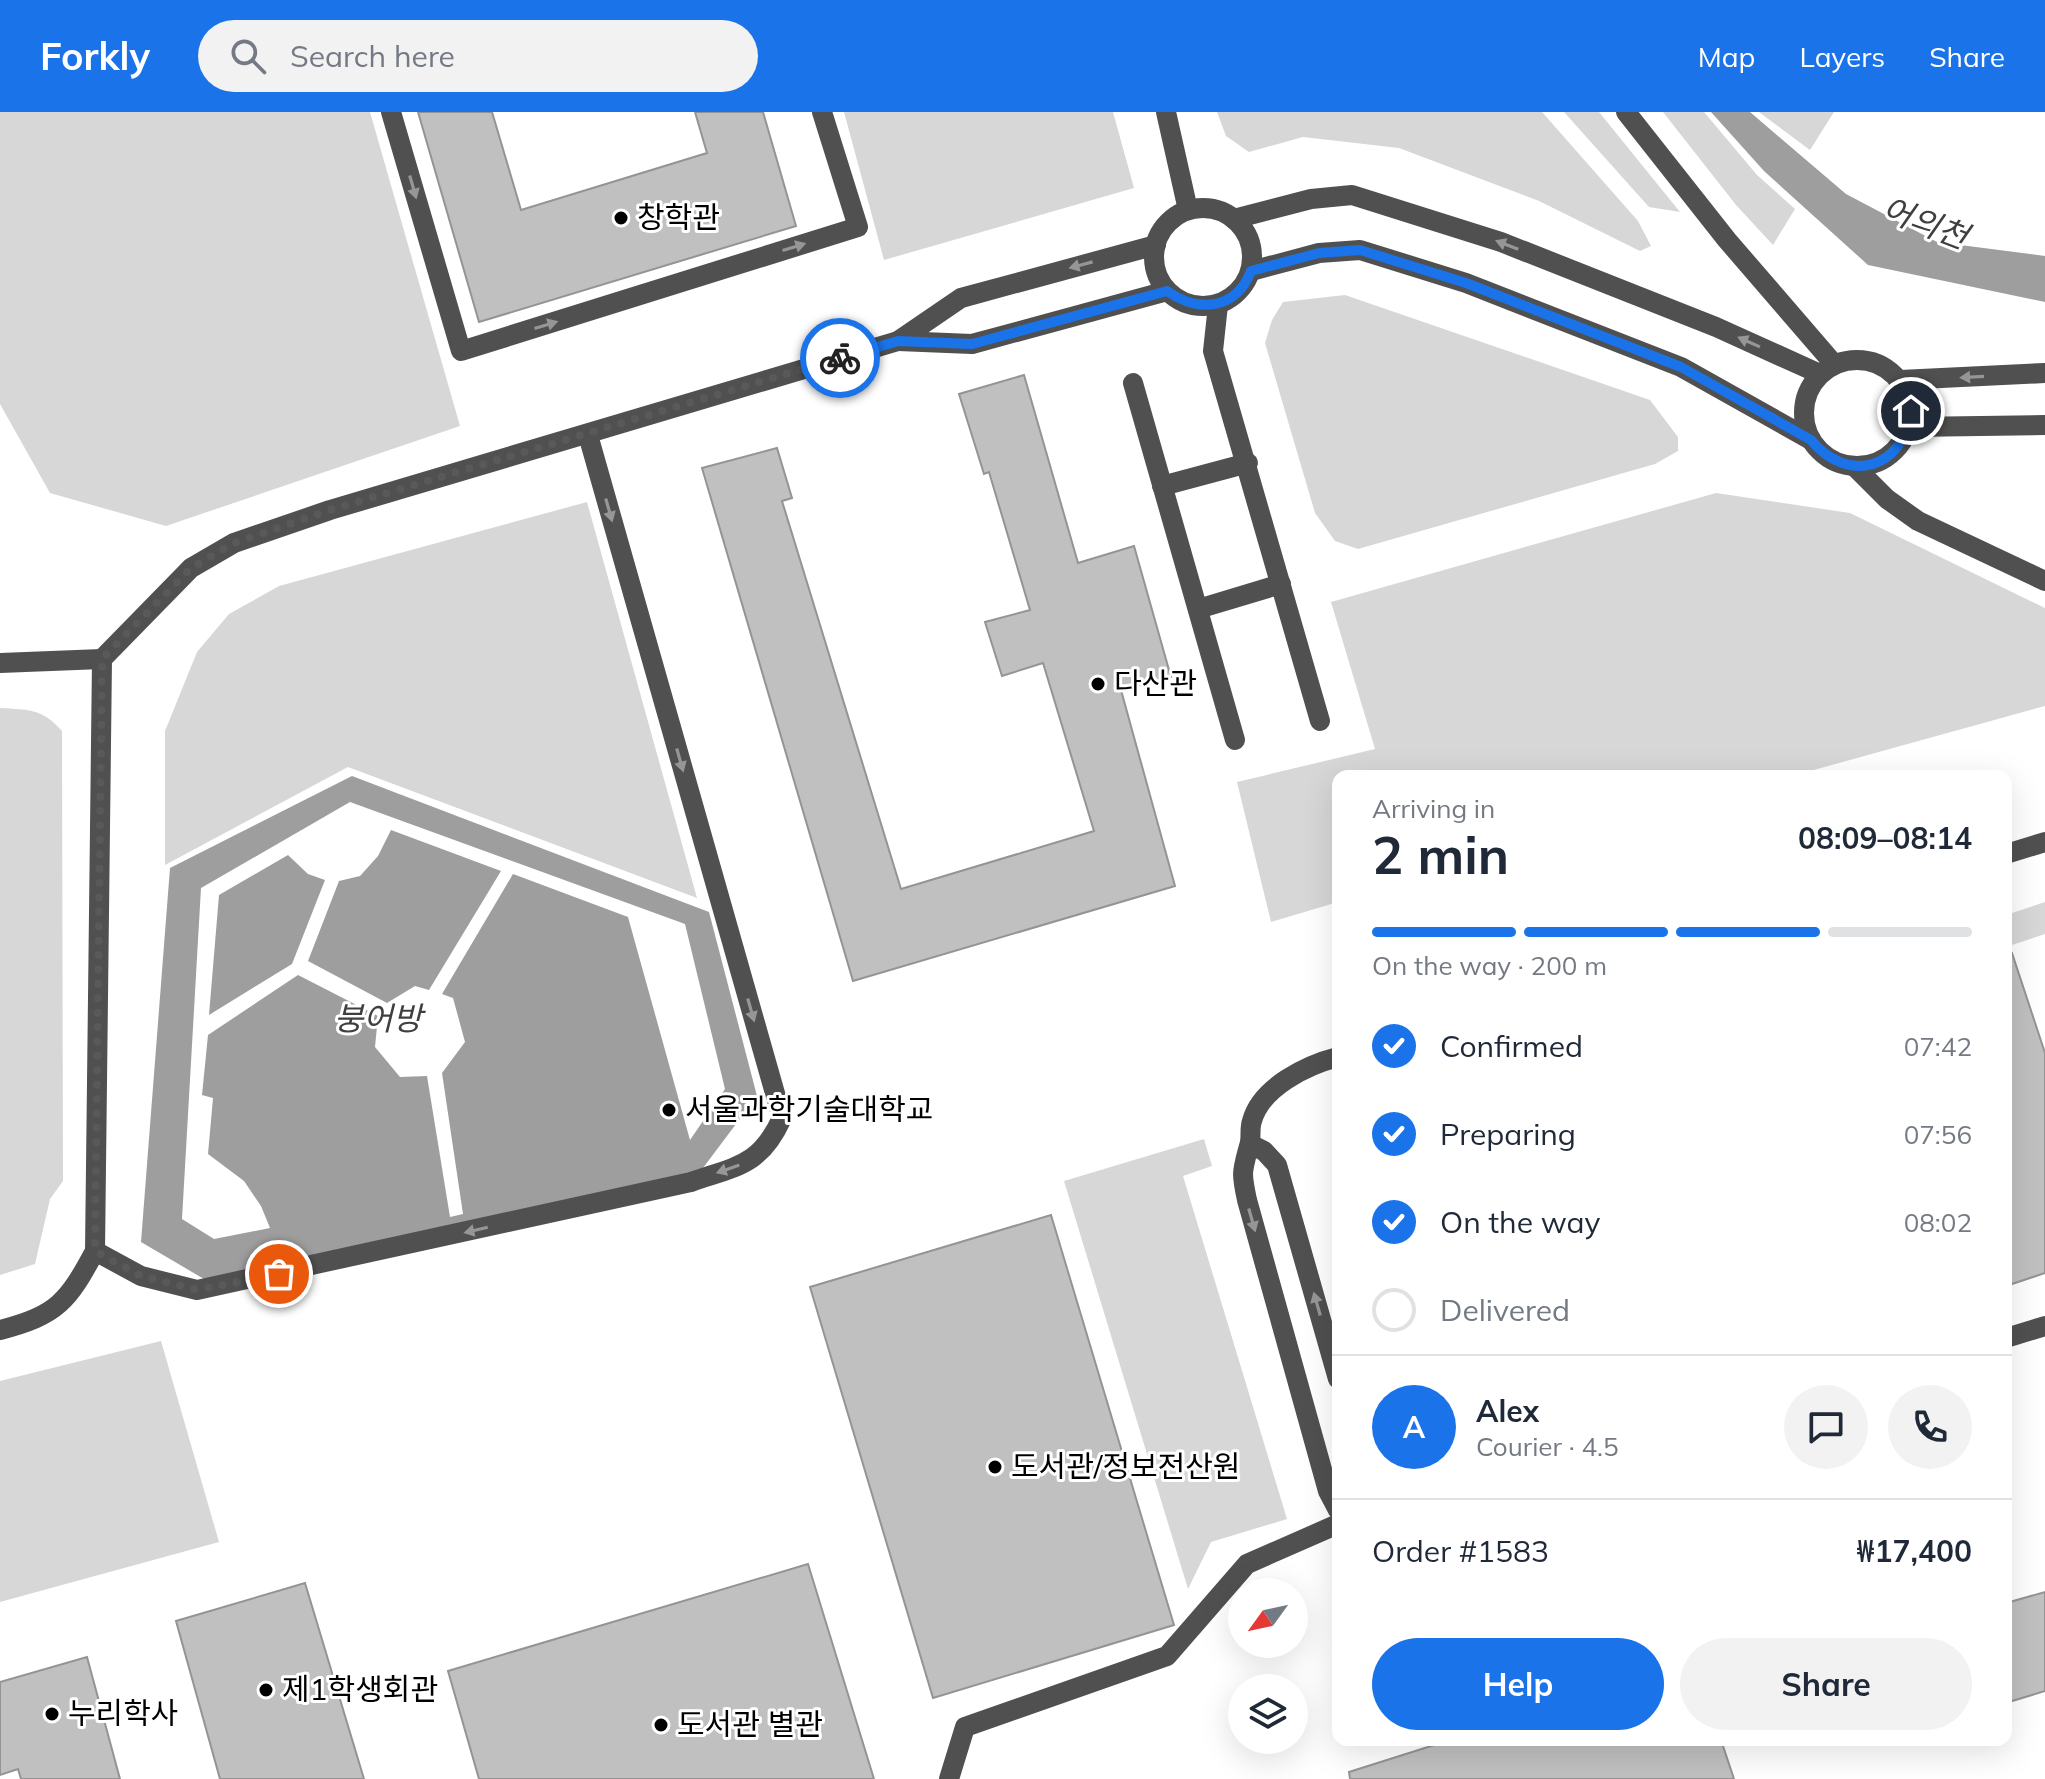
<!DOCTYPE html>
<html lang="en">
<head>
<meta charset="utf-8">
<style>
	:root { --surface:#fff; --page:#f2f2f3; --text:#1f2937; --muted:#747a83; --line:#e0e1e3; --accent:#1a73e8 }
	body { margin:0; font-family:Mulish,"Noto Sans KR",sans-serif; background:var(--page); color:var(--text); height:100vh; display:flex; flex-direction:column; font-size:30px; white-space:nowrap }
	* { box-sizing:border-box; margin:0 }
	p { font-size:26px; color:var(--muted) }
	.icon { flex:none; width:44px; height:44px; fill:none; stroke:currentColor; stroke-width:2; stroke-linecap:round; stroke-linejoin:round }
	.map { position:relative; flex:1; overflow:hidden }
	.sheet { position:absolute; left:1332px; top:658px; width:680px; height:976px; display:flex; flex-direction:column; background:var(--surface); border-radius:16px; box-shadow:0 8px 32px #0002 }
	.sheet>* { flex:none }
	.needle { width:52px; rotate:237deg }
	.tools { position:absolute; left:1228px; top:1466px; display:grid; gap:16px }
	.tools a { display:grid; place-items:center; width:80px; height:80px; border-radius:50%; background:var(--surface); box-shadow:0 8px 32px #0002; font-size:40px }
	.pin { position:absolute; display:grid; place-items:center; width:68px; height:68px; color:#fff; margin:-34px; border:4px solid #fff; border-radius:50%; box-shadow:0 2px 8px #0007 }
	.courier { position:absolute; display:grid; place-items:center; width:80px; height:80px; margin:-40px; border:6px solid #1a73e8; border-radius:50%; background:#fff; color:#222; box-shadow:0 2px 10px #0007 }
	.headline em { font-style:normal; font-weight:700 }
	.headline div { display:flex; flex-direction:column-reverse }
	.headline { display:flex; align-items:center; justify-content:space-between; height:136px; padding:0 40px }
	h1 { font-size:52px; font-weight:700; line-height:60px }
	.bar { display:grid; grid-template-columns:repeat(4,1fr); gap:12px 8px; align-content:center; height:96px; padding:0 40px }
	.bar i { height:10px; border-radius:6px; background:var(--line) }
	.bar .active { background:var(--accent) }
	.bar p { grid-column:span 4 }
	.line { display:flex; align-items:center; gap:20px; padding:0 40px; border-top:2px solid var(--line) }
	.line div { flex:1 }
	.round { display:grid; place-items:center; flex:none; width:84px; height:84px; border-radius:42px; background:var(--page) }
	ol { padding:0 40px; list-style:none }
	li { display:flex; align-items:center; gap:24px; height:88px }
	li p { margin-inline-start:auto }
	li .icon { padding:8px; border-radius:50%; background:var(--accent); color:#fff; stroke-width:4 }
	li:last-child { color:var(--muted) }
	li i { width:44px; height:44px; border:4px solid var(--line); border-radius:50% }
	.button { display:flex; gap:16px; margin-top:auto; padding:16px 40px }
	.button a { flex:1; height:92px; border-radius:48px; background:var(--accent); color:#fff; font-size:32px; font-weight:700; line-height:92px; text-align:center }
	.button a+a { background:var(--page); color:var(--text) }
	header { display:flex; align-items:center; gap:48px; box-sizing:border-box; height:112px; padding:0 40px; background:var(--accent); color:#fff }
	header strong { font-size:38px }
	nav { display:flex; gap:44px; margin-inline-start:auto; font-size:28px }
	.search { width:560px; height:72px; background:var(--page); display:flex; align-items:center; gap:20px; box-sizing:border-box; padding:0 28px; border-radius:44px; color:var(--muted); font-size:30px }
	.map>svg:first-child { display:block }
	.green { fill:#d7d7d7 }
	.water { fill:#9e9e9e }
	.pier { fill:#fff; fill-rule:evenodd }
	.building { fill:#c0c0c0; stroke:#949494; stroke-width:2 }
	.lines { fill:none; stroke-linecap:round; stroke-linejoin:round }
	.minor { stroke:#505050; stroke-width:20 }
	.oneway { fill:#969696 }
	.done { stroke:#595959; stroke-width:8; stroke-dasharray:0 14.4 }
	.route { stroke:#1a73e8; stroke-width:10 }
	.poi-dot { fill:#000; stroke:#fff; stroke-width:3 }
	.labels { text-anchor:middle; stroke-width:6; stroke-linejoin:round; paint-order:stroke }
	.poi-label { font-size:30px; fill:#000; stroke:#fff; text-anchor:start }
	.water-label { font-size:32px; font-style:italic; fill:#3f3f3f; stroke:#fff }
</style>
</head>
<body>
<header>
<strong>Forkly</strong>
<div class="search"><svg class="icon" aria-label="search" viewBox="0 0 24 24"><circle cx="10" cy="10" r="6"/><path d="M15 15l6 6"/></svg>Search here</div>
<nav><a>Map</a><a>Layers</a><a>Share</a></nav>
</header>
<div class="map">
<svg width="2045" height="1667" viewBox="0 0 2045 1667">
	<rect width="100%" height="100%" fill="#fff"/>
	<!-- green -->
	<g class="green">
		<polygon points="0,0 370,0 460,314 166,414 50,381 0,292"/>
		<polygon points="844,0 1113,0 1134,76 884,148"/>
		<polygon points="1217,0 1542,0 1638,109 1651,134 1640,139 1539,89 1399,36 1303,25 1249,40 1226,24"/>
		<polygon points="1564,0 1599,0 1680,100 1649,95"/>
		<polygon points="1663,0 1704,0 1757,63 1795,97 1773,133 1736,93"/>
		<polygon points="1759,0 1834,0 1810,38"/>
		<polygon points="1345,183 1650,288 1678,325 1678,339 1655,352 1358,437 1335,429 1315,401 1265,231 1272,208 1283,190"/>
		<polygon points="1716,381 1850,401 2045,496 2045,594 1792,664 1338,664 1338,790 1271,810 1237,670 1375,637 1331,490"/>
		<polygon points="587,390 697,786 348,655 165,753 165,619 197,540 229,502 279,474"/>
		<path d="M0 596C29 598 42 596 62 619L63 1069 50 1087 35 1152 0 1163Z"/>
		<polygon points="2045,790 2045,822 2006,835 2006,803"/>
		<polygon points="1204,1027 1212,1054 1183,1064 1287,1407 1211,1430 1188,1477 1064,1069"/>
		<polygon points="161,1229 219,1430 0,1490 0,1269"/>
	</g>
	<!-- water -->
	<g class="water">
		<polygon points="1711,0 1750,0 1846,82 1937,130 2045,144 2045,190 1868,153 1764,59"/>
		<polygon points="352,664 709,800 757,984 697,1064 204,1167 141,1130 170,756"/>
	</g>
	<!-- pier -->
	<path class="pier" d="M350 690 685 812 725 977 690 1028 628 805 513 762 442 882 453 886 465 930 442 961 463 1102 450 1105 427 964 400 965 375 935 378 904 298 863 208 923 202 983 213 986 208 1042 244 1069 261 1094 270 1116 214 1127 182 1107 201 776ZM391 718 501 759 429 878 415 874 387 891 308 849 339 769 360 764 378 744ZM288 743 308 762 325 768 292 852 209 903 219 783Z"/>
	<!-- building -->
	<g class="building">
		<polygon points="418,0 492,0 521,98 707,41 695,0 763,0 796,114 479,210"/>
		<polygon points="1024,263 1078,451 1134,434 1171,565 1121,578 1175,774 853,869 702,356 777,336 792,386 782,389 901,777 1094,719 1043,551 1002,564 985,510 1030,498 989,360 984,362 959,282"/>
		<polygon points="2012,841 2045,941 2045,1161 2006,1174 2006,842"/>
		<polygon points="1051,1103 1174,1513 933,1586 810,1175"/>
		<polygon points="808,1452 874,1667 479,1667 448,1559"/>
		<polygon points="305,1471 364,1667 220,1667 176,1509"/>
		<polygon points="2045,1480 2045,1579 2006,1591 2006,1491"/>
		<polygon points="87,1545 120,1667 21,1667 18,1657 0,1663 0,1570"/>
		<polygon points="1450,1628 1721,1628 1734,1667 1350,1667 1349,1660"/>
	</g>
	<g class="lines">
		<!-- minor -->
		<g class="minor">
			<polyline points="391,0 461,239 858,115 822,0"/>
			<polyline points="1166,0 1188,98"/>
			<polyline points="1626,0 1727,128 1834,252"/>
			<circle cx="1203" cy="145" r="49"/>
			<polyline points="1234,107 1311,87 1352,83 1501,130 1716,215 1820,262"/>
			<polyline points="1156,133 961,186 898,229 972,232 1167,179"/>
			<polyline points="1251,159 1319,141 1360,138 1466,171 1681,255 1811,328"/>
			<polyline points="1218,193 1213,239 1320,609"/>
			<circle cx="1857" cy="301" r="53"/>
			<polyline points="1900,268 2045,261"/>
			<polyline points="1133,271 1235,628"/>
			<polyline points="1909,315 2045,313"/>
			<polyline points="1855,355 1887,387 1918,409 2045,469"/>
			<polyline points="1162,374 1248,351"/>
			<polyline points="1198,497 1281,472"/>
			<polyline points="0,551 102,547"/>
			<polyline points="2006,742 2045,730"/>
			<path d="M1338 945C1307 953 1261 975 1252 1009 1249 1017 1252 1026 1249 1034 1242 1060 1241 1060 1247 1088L1328 1379 1338 1398"/>
			<polyline points="1250,1032 1264,1039 1277,1053 1338,1267"/>
			<path d="M95 1139 141 1164 197 1178 691 1070C737 1054 760 1054 782 1006L588 323"/>
			<path d="M0 1218C58 1203 68 1189 95 1139L102 547 191 456 234 431 330 398 898 229"/>
			<polyline points="2006,1226 2045,1214"/>
			<polyline points="949,1667 965,1615 1167,1544 1247,1452 1338,1412"/>
		</g>
	</g>
	<!-- one-way arrows -->
	<defs><path id="oneway-solid" d="M-6-.8H1V-3.2L6.5 0L1 3.2V.8H-6Z" transform="scale(2)"/></defs>
	<g class="oneway">
		<use href="#oneway-solid" transform="translate(413 75) rotate(74)"/>
		<use href="#oneway-solid" transform="translate(1507 133) rotate(-159)"/>
		<use href="#oneway-solid" transform="translate(794 135) rotate(-17)"/>
		<use href="#oneway-solid" transform="translate(1081 153) rotate(165)"/>
		<use href="#oneway-solid" transform="translate(546 213) rotate(-17)"/>
		<use href="#oneway-solid" transform="translate(1749 230) rotate(-156)"/>
		<use href="#oneway-solid" transform="translate(1972 265) rotate(177)"/>
		<use href="#oneway-solid" transform="translate(609 398) rotate(74)"/>
		<use href="#oneway-solid" transform="translate(680 648) rotate(74)"/>
		<use href="#oneway-solid" transform="translate(751 898) rotate(74)"/>
		<use href="#oneway-solid" transform="translate(728 1057) rotate(161)"/>
		<use href="#oneway-solid" transform="translate(1252 1108) rotate(74)"/>
		<use href="#oneway-solid" transform="translate(476 1118) rotate(167)"/>
		<use href="#oneway-solid" transform="translate(1317 1192) rotate(-106)"/>
	</g>
	<g class="lines">
		<!-- done -->
		<polyline class="done" points="279,1162 197,1178 141,1164 95,1139 102,547 191,456 234,431 330,398 840,246"/>
		<!-- route -->
		<path class="route" d="M840 246 898 229 972 232 1167 179C1198 201 1236 198 1251 159L1319 141 1360 138 1466 171 1681 255 1811 328C1848 373 1904 357 1911 299"/>
	</g>
	<!-- markers -->
	<g class="poi-dot">
		<circle cx="621" cy="106" r="8"/>
		<circle cx="1098" cy="572" r="8"/>
		<circle cx="669" cy="998" r="8"/>
		<circle cx="995" cy="1355" r="8"/>
		<circle cx="266" cy="1578" r="8"/>
		<circle cx="52" cy="1602" r="8"/>
		<circle cx="661" cy="1613" r="8"/>
	</g>
	<g class="labels">
		<!-- poi labels -->
		<g class="poi-label">
			<text x="637" y="116">창학관</text>
			<text x="1114" y="582">다산관</text>
			<text x="685" y="1008">서울과학기술대학교</text>
			<text x="1011" y="1365">도서관/정보전산원</text>
			<text x="282" y="1588">제1학생회관</text>
			<text x="68" y="1612">누리학사</text>
			<text x="677" y="1623">도서관 별관</text>
		</g>
		<!-- water labels -->
		<g class="water-label">
			<text transform="translate(1925 111) rotate(21)" y="11">어의천</text>
			<text x="378" y="918">붕어방</text>
		</g>
	</g>
</svg>
<div class="tools">
<a><svg class="needle" viewBox="-14 -14 28 28"><path d="M0-13l5 13h-10z" fill="#e53935"/><path d="M0 13l5-13h-10z" fill="#747a83"/></svg></a>
<a><svg class="icon" aria-label="layers" viewBox="0 0 24 24"><path d="M12 4l9 5-9 5-9-5zM3 14l9 5 9-5"/></svg></a>
</div>
<div class="pin" style="left:279px;top:1162px;background:#ea580c"><svg class="icon" aria-label="bag" viewBox="0 0 24 24"><path d="M5 8h14l-1 12H6zM9 8a3 3 0 0 1 6 0"/></svg></div>
<div class="pin" style="left:1911px;top:299px;background:#1f2937"><svg class="icon" aria-label="home" viewBox="0 0 24 24"><path d="M3 11l9-7 9 7M6 9v11h12V9"/></svg></div>
<div class="courier" style="left:840px;top:246px"><svg class="icon" aria-label="bike" viewBox="0 0 24 24"><circle cx="6" cy="16" r="4"/><circle cx="18" cy="16" r="4"/><path d="M6 16l4-8h5l3 8M10 8l3 8H6M13 5h3"/></svg></div>
<section class="sheet">
<div class="headline"><div><h1>2 min</h1><p>Arriving in</p></div><em>08:09–08:14</em></div>
<div class="bar"><i class="active"></i><i class="active"></i><i class="active"></i><i></i><p>On the way · 200 m</p></div>
<ol>
<li><svg class="icon" aria-label="check" viewBox="0 0 24 24"><path d="M5 12l5 5 9-10"/></svg>Confirmed<p>07:42</p></li>
<li><svg class="icon" aria-label="check" viewBox="0 0 24 24"><path d="M5 12l5 5 9-10"/></svg>Preparing<p>07:56</p></li>
<li><svg class="icon" aria-label="check" viewBox="0 0 24 24"><path d="M5 12l5 5 9-10"/></svg>On the way<p>08:02</p></li>
<li><i></i>Delivered</li>
</ol>
<div class="line" style="height:144px"><b class="round" style="background:var(--accent);color:#fff">A</b><div><b>Alex</b><p>Courier · 4.5</p></div><a class="round"><svg class="icon" aria-label="chat" viewBox="0 0 24 24"><path d="M4 5h16v11H9l-5 4z"/></svg></a><a class="round"><svg class="icon" aria-label="phone" viewBox="0 0 24 24"><path d="M5 4h4l2 5-3 2q2 4 5 5l2-3 5 2v4C11 20 4 13 5 4z"/></svg></a></div>
<div class="line" style="height:104px"><div>Order #1583</div><b>₩17,400</b></div>
<div class="button"><a>Help</a><a>Share</a></div>
</section>
</div>
</body>
</html>
